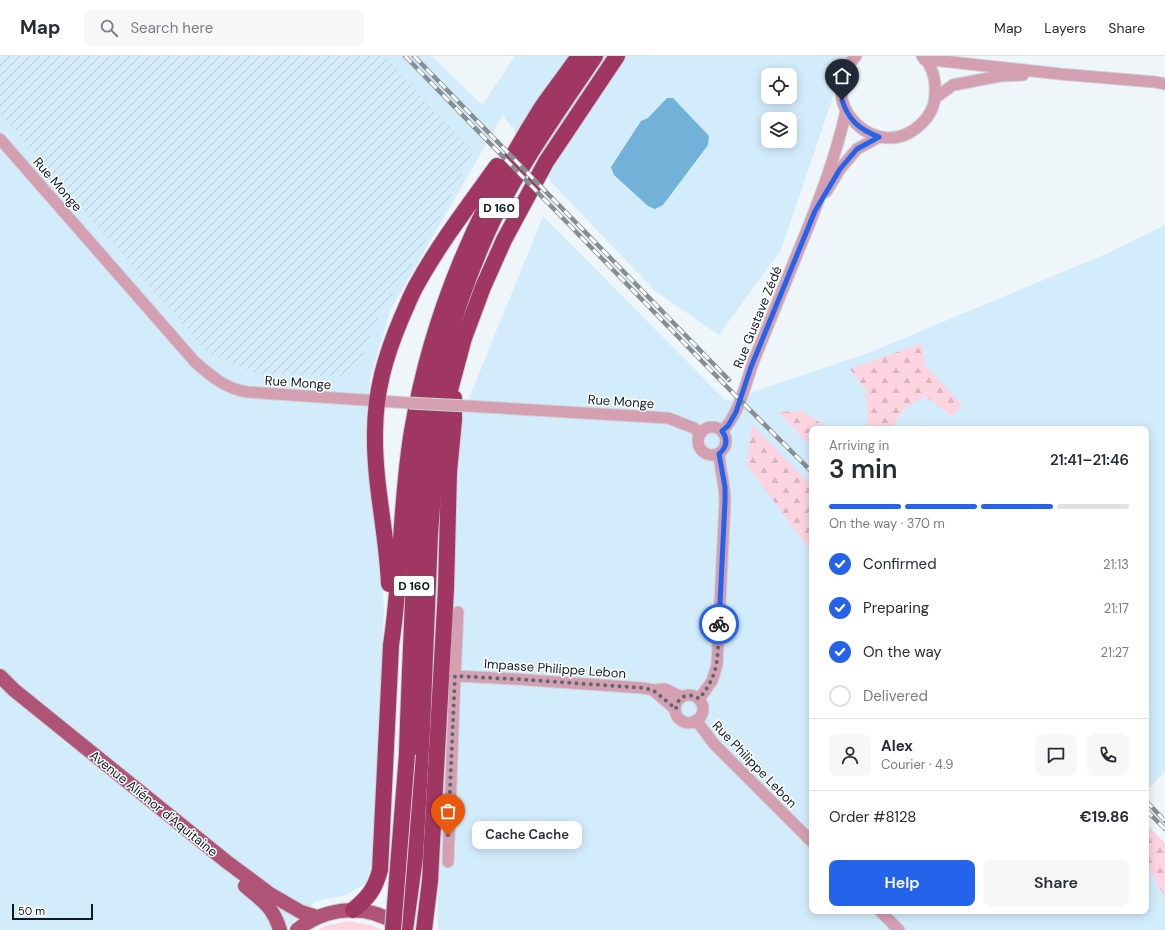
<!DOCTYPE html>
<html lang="en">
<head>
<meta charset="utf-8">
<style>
	:root { --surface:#fff; --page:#f7f7f7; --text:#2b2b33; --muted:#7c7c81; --line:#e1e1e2; --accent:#2563eb }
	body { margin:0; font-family:"DM Sans",sans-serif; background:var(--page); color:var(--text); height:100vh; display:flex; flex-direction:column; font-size:15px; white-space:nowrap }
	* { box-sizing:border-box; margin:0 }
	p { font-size:13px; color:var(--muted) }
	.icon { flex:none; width:22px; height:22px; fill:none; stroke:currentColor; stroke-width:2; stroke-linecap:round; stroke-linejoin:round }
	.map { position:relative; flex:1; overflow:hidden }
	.drawer { position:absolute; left:809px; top:370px; width:340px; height:488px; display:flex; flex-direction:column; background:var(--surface); border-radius:8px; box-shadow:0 2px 10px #0003 }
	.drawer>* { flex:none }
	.controls { position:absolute; left:761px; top:12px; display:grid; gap:8px }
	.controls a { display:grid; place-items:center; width:36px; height:36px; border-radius:8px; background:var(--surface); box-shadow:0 2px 10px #0003; font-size:20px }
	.scale { position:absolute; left:12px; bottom:10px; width:81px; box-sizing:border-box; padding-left:4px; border:2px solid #0e1b22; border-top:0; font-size:11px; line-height:14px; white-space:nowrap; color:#0e1b22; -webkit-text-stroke:3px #fff; paint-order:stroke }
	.pin { position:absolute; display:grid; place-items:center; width:34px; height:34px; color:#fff; margin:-41px -17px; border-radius:50% 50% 50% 0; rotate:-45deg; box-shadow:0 0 4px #0007 }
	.pin .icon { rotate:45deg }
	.courier { position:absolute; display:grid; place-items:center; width:40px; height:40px; margin:-20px; border:3px solid #2563eb; border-radius:50%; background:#fff; color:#222; box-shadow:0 1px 5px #0007 }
	.bubble { position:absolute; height:28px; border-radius:8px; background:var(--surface); box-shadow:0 2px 10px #0003; font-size:13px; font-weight:600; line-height:28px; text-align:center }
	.headline em { font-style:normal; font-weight:600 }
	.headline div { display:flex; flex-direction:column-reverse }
	.headline { display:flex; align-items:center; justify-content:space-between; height:68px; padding:0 20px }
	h1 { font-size:26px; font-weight:600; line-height:30px }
	.bar { display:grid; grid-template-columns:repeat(4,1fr); gap:6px 4px; align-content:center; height:48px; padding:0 20px }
	.bar i { height:5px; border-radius:3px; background:var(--line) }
	.bar .on { background:var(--accent) }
	.bar p { grid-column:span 4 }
	.line { display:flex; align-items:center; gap:10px; padding:0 20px; border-top:1px solid var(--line) }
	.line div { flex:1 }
	.round { display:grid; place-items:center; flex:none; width:42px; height:42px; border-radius:8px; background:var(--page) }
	ol { padding:0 20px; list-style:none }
	li { display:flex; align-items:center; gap:12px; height:44px }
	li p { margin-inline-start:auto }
	li .icon { padding:4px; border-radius:50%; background:var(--accent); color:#fff; stroke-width:4 }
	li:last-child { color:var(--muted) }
	li i { width:22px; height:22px; border:2px solid var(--line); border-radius:50% }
	.action { display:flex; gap:8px; margin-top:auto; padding:8px 20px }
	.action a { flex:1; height:46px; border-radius:8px; background:var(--accent); color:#fff; font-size:16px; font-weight:600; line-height:46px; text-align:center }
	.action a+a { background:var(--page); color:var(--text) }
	header { display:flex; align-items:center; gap:24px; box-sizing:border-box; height:56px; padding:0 20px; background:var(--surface); border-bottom:1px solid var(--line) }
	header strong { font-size:19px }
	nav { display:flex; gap:22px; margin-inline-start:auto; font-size:14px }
	.search { width:280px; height:36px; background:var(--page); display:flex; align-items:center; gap:10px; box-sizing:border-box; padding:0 14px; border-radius:8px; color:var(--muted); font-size:15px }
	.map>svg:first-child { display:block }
	.built { fill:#d3ecfc; fill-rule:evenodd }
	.industrial { fill:url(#industrial-furrows) }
	.green { fill:#fdd4e0 }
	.forest { fill:url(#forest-firs) }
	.water { fill:#72b2d8 }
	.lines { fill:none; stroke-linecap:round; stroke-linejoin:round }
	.minor-casing { stroke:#cbd3d7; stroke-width:13 }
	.major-casing { stroke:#cbd3d7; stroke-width:16 }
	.highway-casing { stroke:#cbd3d7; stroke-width:18 }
	.minor { stroke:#d49fb0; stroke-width:11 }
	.major { stroke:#af5476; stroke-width:14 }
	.highway { stroke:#a03662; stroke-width:16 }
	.rail-casing { stroke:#858f94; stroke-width:4.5 }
	.rail { stroke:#fff; stroke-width:3; stroke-dasharray:9; stroke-linecap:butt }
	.minor-bridge-casing { stroke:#cbd3d7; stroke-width:13; stroke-linecap:butt }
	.highway-bridge-casing { stroke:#cbd3d7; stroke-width:18; stroke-linecap:butt }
	.minor-bridge { stroke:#d49fb0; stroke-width:11 }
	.highway-bridge { stroke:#a03662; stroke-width:16 }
	.done { stroke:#5d686e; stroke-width:4; stroke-dasharray:0 7.2 }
	.route { stroke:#2563eb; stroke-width:5 }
	.labels { text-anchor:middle; stroke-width:3; stroke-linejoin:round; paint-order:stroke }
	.shield { fill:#fff; stroke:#565f64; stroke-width:1 }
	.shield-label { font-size:12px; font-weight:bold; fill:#0e1b22 }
	.street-label { font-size:13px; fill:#0e1b22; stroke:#fff }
</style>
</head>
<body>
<header>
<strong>Map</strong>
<div class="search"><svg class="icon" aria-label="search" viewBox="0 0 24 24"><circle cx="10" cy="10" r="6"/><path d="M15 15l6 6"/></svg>Search here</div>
<nav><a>Map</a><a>Layers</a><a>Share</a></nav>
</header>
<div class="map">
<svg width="1165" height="874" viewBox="0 0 1165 874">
	<defs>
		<pattern id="industrial-furrows" width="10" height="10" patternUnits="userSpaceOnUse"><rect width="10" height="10" fill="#d3ecfc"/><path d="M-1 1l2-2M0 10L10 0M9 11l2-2" fill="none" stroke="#b4cad8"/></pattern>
		<pattern id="forest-firs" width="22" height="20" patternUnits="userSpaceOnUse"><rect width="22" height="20" fill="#fdd4e0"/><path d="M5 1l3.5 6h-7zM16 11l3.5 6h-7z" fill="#d8b5c0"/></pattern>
	</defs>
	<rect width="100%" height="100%" fill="#eff6fa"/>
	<!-- built -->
	<g class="built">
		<path d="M0 0H432L482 49 515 0H847L781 194 719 279 655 235 552 127 503 59 391 253 370 322 366 366 379 490 384 552 373 804 366 827 347 839 316 845 285 874H0ZM768 19H790V41H768ZM768 63H790V85H768Z"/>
		<polygon points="543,160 726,345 871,296 1108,197 1165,169 1165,715 1146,736 1146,373 812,373 812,855 1146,855 1146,778 1165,797 1165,874 439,874 437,864 461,362"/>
	</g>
	<!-- industrial -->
	<polygon class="industrial" points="0,0 384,0 473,96 441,159 406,218 382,253 359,306 346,320 259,318 206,295 0,58"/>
	<!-- green -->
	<polygon class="green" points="349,865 370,869 383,874 318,874 328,869"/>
	<!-- forest -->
	<g class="forest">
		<polygon points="922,287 925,309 962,349 952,360 925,340 904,353 891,373 858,373 868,369 866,334 850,313"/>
		<polygon points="802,355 829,373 812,373 812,391 778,356"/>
		<polygon points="752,369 812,430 812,497 747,409"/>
		<polygon points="1146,768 1165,787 1165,842 1150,813 1146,808"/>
	</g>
	<!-- water -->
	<polygon class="water" points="667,42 673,42 709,80 708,89 663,149 655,153 648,150 614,119 611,111 641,65 648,62"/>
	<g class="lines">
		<!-- minor casing -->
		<g class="minor-casing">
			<g id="minor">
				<path d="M856 0C811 44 877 111 921 68 929 61 935 50 935 39 936 25 933 10 922 0"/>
				<polyline points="924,3 1060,18 1155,26 1165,28"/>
				<polyline points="935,42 953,29 1000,20 1023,19"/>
				<path d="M0 83 195 306C211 320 226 333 247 336L409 347"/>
				<polyline points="826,136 840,113 857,93 879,81"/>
				<polyline points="467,350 668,362 694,372 700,378"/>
				<circle cx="712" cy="385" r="14"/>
				<path d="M722 375C739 360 746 325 754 304 769 268 783 232 798 196 817 150 835 104 846 55"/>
				<polyline points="458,556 455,620 514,623 643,632 653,634 665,633 682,641"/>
				<polyline points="653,634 675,653"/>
				<circle cx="689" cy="653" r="14"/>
				<path d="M699 643 712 625 717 609 725 445C725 428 720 414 719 398"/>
				<polyline points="696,664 714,688 812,786"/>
				<polyline points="448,806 455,620"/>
				<polyline points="880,855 899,874"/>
			</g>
		</g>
		<!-- major casing -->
		<g class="major-casing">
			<g id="major">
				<polyline points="0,620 14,634 227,806 270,838 301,856 317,861"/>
				<path d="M245 830C263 845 273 851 280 874"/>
				<path d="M297 874C328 849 371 847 402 872"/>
			</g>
		</g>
		<!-- highway casing -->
		<g class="highway-casing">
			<g id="highway">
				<path d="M389 528C387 477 374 428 375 377 375 336 385 301 401 263 406 252 410 241 416 230 439 188 469 149 497 110"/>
				<path d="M407 698C409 632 412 567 415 501 417 467 418 432 423 398 434 321 456 247 487 177 515 114 557 57 595 0"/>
				<path d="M353 854C368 842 375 833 380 814L391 589C402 518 400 446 412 375 432 256 478 153 542 51 554 34 567 17 579 0"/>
				<polyline points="405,874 415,801 422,674 430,478 436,399 442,364 464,282 483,231 504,184 546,106 617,0"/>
				<polyline points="424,874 430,825 434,749 446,533 449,416 454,364 454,342"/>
			</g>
		</g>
		<!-- minor -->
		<use href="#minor" class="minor"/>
		<!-- major -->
		<use href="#major" class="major"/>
		<!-- highway -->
		<use href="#highway" class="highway"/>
		<!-- rail casing -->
		<g class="rail-casing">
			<g id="rail">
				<polyline points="405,0 727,331 812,416"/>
				<polyline points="414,0 729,324"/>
				<polyline points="1146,745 1165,765"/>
				<polyline points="1146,754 1165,773"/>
			</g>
		</g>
		<!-- rail -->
		<use href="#rail" class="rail"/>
		<!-- minor-bridge casing -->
		<g class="minor-bridge-casing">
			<polyline id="minor-bridge" points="409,347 467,350"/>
		</g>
		<!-- highway-bridge casing -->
		<g class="highway-bridge-casing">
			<polyline id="highway-bridge" points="393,874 407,698"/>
		</g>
		<!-- minor-bridge -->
		<use href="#minor-bridge" class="minor-bridge"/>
		<!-- highway-bridge -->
		<use href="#highway-bridge" class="highway-bridge"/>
	</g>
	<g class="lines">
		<!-- done -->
		<path class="done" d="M448 779 455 620 514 623 643 632 653 634 676 653C677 641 688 635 699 643 721 616 717 600 719 568"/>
		<!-- route -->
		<path class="route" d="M719 568 725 445V431L719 398C727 391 728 383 722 375L728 370 736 356 751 311 815 155 840 113 857 93 879 81C859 73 849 65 842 44"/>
	</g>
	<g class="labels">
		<!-- shield labels -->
		<g class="shield">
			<rect x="479" y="142" width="40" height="20" rx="3"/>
			<rect x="394" y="520" width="40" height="20" rx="3"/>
		</g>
		<g class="shield-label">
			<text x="499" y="156">D 160</text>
			<text x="414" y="534">D 160</text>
		</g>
		<!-- street labels -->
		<g class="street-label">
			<text transform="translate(58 128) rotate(49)" y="5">Rue Monge</text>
			<text transform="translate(757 261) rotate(-68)" y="5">Rue Gustave Zédé</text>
			<text transform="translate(298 326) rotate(4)" y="5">Rue Monge</text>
			<text transform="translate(621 345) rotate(4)" y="5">Rue Monge</text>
			<text transform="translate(555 612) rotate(4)" y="5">Impasse Philippe Lebon</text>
			<text transform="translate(755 708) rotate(46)" y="5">Rue Philippe Lebon</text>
			<text transform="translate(154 747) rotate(39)" y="5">Avenue Aliénor d'Aquitaine</text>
		</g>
	</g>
</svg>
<div class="controls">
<a><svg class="icon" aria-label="locate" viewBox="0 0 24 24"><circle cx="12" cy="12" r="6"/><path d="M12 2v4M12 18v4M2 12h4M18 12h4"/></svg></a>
<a><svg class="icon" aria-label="layers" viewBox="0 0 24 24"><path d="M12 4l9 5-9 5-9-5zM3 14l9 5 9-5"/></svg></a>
</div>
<div class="scale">50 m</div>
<div class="pin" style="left:448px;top:779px;background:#ea580c"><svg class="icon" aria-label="bag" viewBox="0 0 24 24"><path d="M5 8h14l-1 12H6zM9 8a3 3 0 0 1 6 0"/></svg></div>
<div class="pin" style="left:842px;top:44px;background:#1f2937"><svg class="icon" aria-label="home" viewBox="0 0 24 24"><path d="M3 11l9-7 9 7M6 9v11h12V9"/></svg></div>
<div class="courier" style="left:719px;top:568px"><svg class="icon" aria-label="bike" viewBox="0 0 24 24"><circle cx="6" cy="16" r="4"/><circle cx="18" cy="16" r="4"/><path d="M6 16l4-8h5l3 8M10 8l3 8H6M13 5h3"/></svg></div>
<div class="bubble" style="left:472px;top:765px;width:110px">Cache Cache</div>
<section class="drawer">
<div class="headline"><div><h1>3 min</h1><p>Arriving in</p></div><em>21:41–21:46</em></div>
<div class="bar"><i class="on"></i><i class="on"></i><i class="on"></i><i></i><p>On the way · 370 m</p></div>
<ol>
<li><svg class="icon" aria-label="check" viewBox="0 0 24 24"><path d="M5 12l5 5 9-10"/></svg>Confirmed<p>21:13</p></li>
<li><svg class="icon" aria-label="check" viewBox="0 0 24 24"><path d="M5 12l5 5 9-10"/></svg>Preparing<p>21:17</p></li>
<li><svg class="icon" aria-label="check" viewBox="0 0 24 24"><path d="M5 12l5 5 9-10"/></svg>On the way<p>21:27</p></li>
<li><i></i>Delivered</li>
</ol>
<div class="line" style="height:72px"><a class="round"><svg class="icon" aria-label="person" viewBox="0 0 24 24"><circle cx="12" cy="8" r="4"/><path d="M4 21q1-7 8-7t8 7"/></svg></a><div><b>Alex</b><p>Courier · 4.9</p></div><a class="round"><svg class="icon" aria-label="chat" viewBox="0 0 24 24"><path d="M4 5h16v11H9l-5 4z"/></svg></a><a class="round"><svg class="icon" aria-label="phone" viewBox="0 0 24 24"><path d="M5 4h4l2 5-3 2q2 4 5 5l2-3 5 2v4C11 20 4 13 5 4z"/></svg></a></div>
<div class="line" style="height:52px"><div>Order #8128</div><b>€19.86</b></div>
<div class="action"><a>Help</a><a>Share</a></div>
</section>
</div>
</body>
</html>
